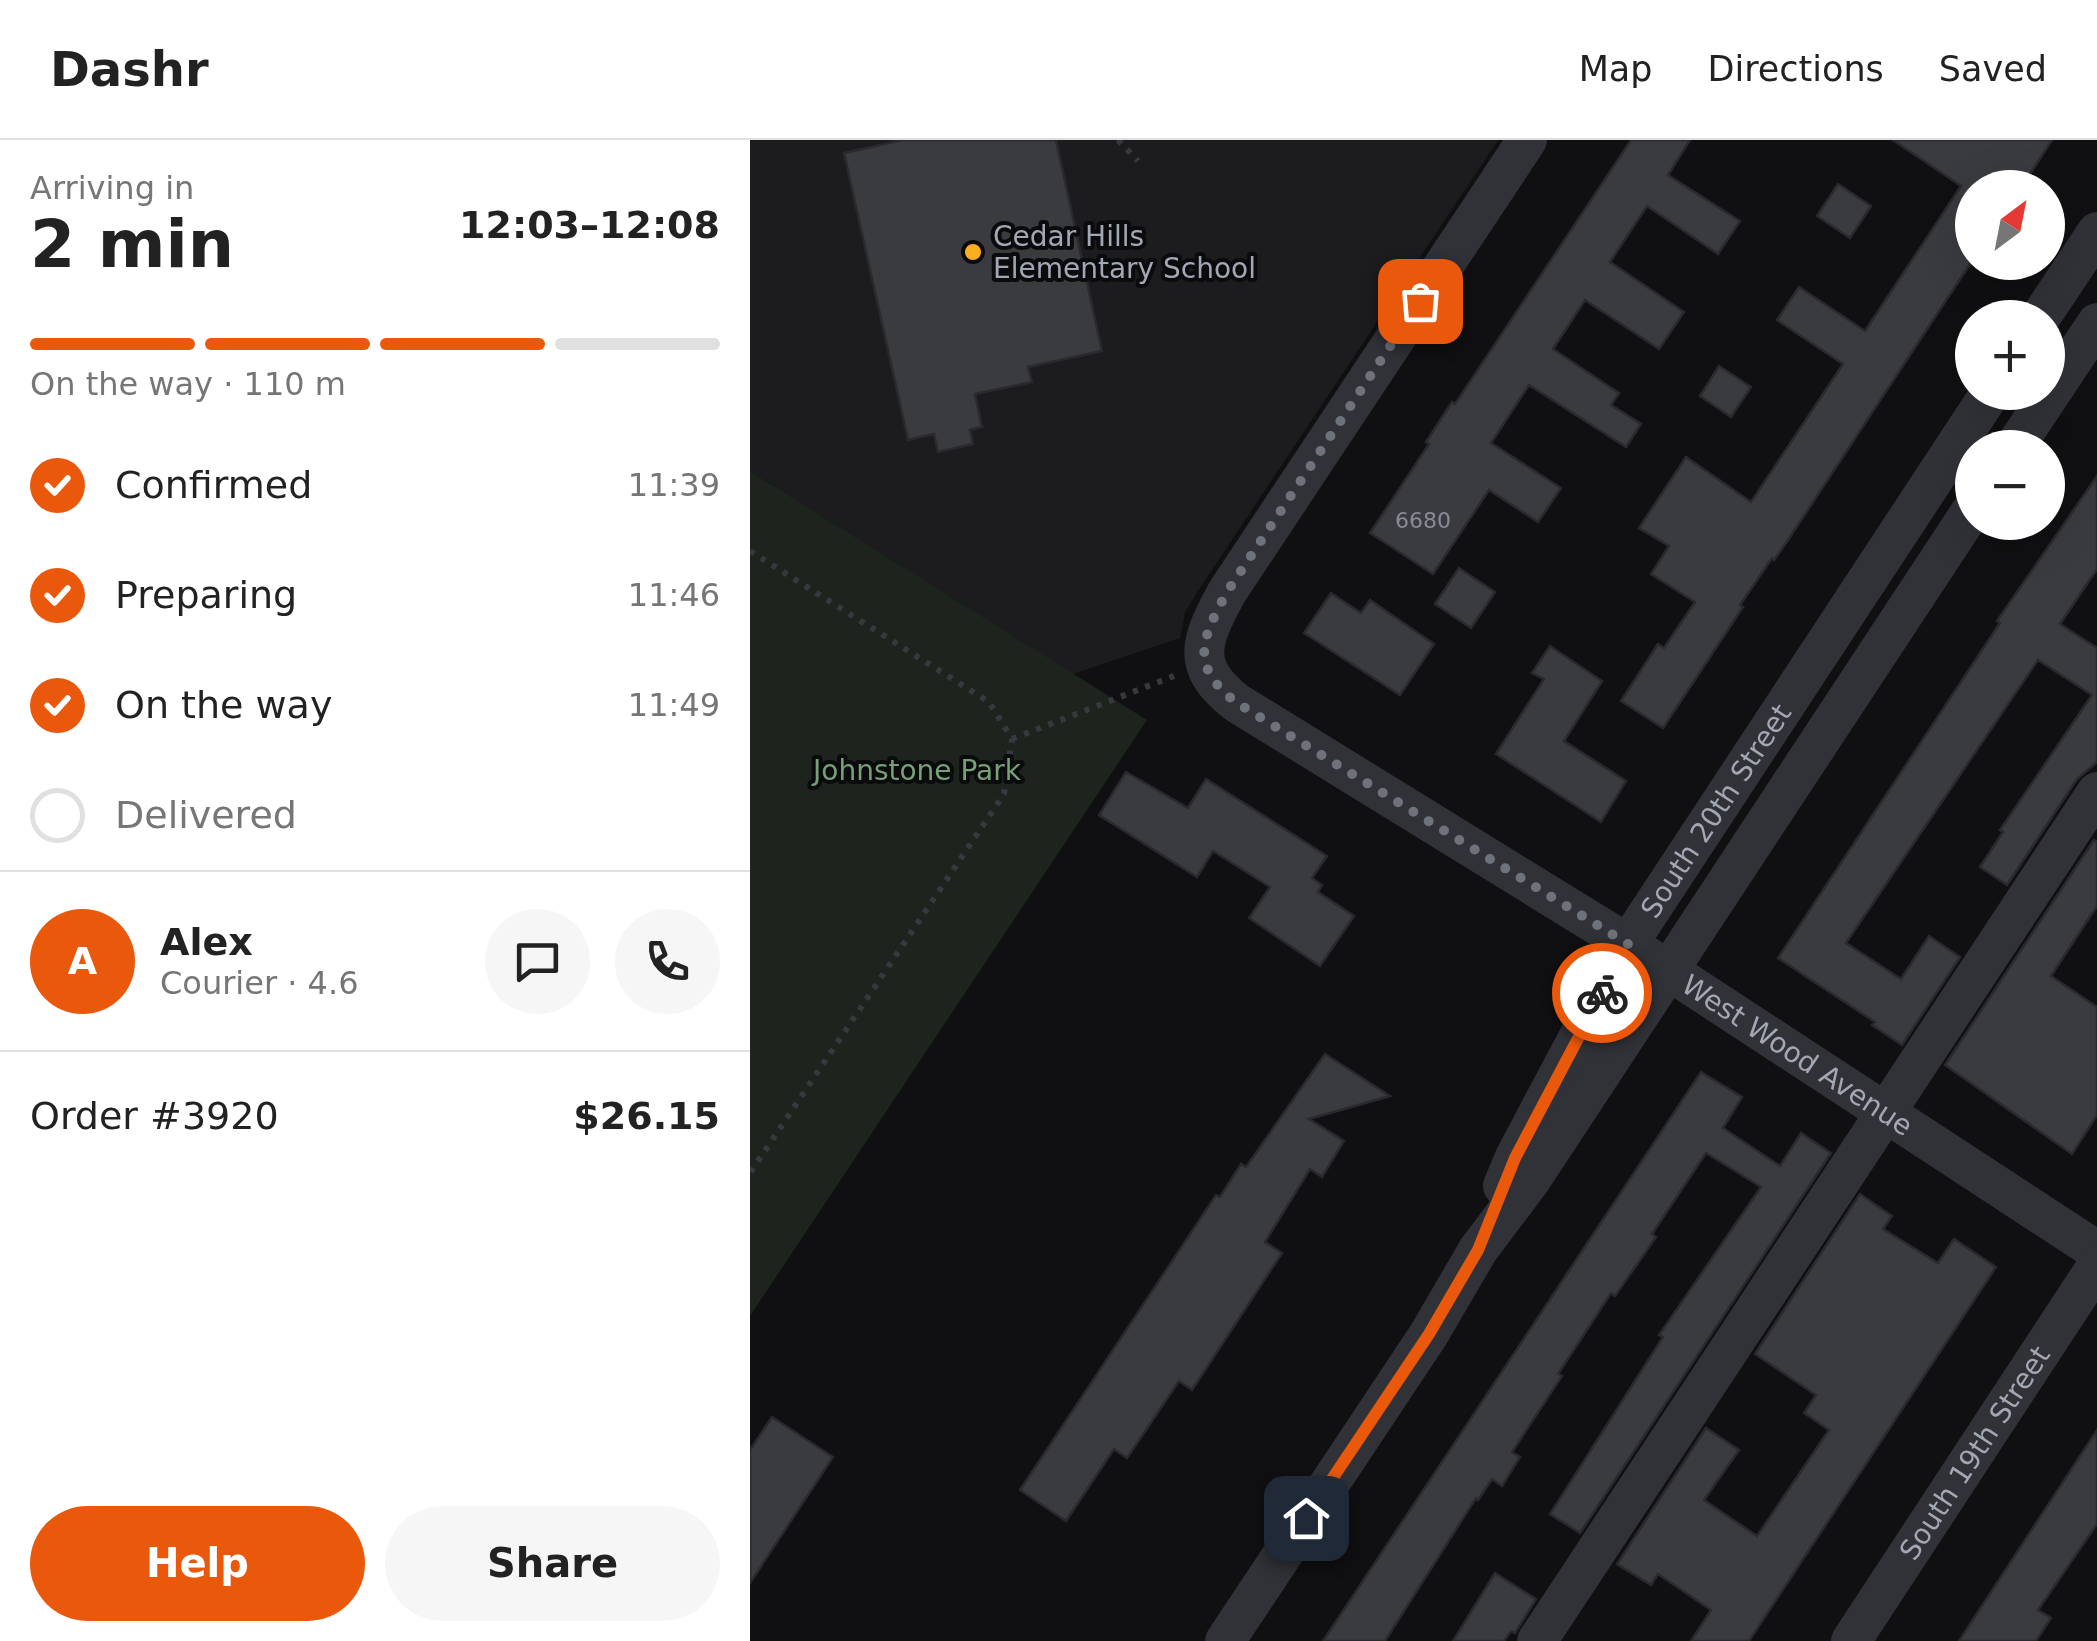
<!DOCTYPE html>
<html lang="en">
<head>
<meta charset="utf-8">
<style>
	:root { --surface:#fff; --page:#f6f6f6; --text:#222; --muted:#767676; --line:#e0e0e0; --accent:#ea580c }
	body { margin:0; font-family:"DejaVu Sans",sans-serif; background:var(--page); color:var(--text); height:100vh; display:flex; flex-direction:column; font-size:38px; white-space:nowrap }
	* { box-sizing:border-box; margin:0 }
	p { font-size:32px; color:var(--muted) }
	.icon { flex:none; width:55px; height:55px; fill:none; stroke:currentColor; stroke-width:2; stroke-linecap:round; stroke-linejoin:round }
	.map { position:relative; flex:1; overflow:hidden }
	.sheet { display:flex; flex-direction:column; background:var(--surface); width:750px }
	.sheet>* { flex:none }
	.needle { width:65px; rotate:32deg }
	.fabs { position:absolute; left:1205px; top:30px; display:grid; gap:20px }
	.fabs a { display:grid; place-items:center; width:110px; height:110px; border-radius:50%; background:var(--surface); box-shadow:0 10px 40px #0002; font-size:50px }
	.pin { position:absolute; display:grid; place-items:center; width:85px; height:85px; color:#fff; margin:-42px; border-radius:20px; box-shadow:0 5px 15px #0006 }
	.courier { position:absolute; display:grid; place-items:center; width:100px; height:100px; margin:-50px; border:8px solid #ea580c; border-radius:50%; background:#fff; color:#222; box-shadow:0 2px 12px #0007 }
	.head em { font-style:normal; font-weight:800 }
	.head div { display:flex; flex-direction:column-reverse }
	.head { display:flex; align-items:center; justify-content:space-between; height:170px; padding:0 30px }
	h1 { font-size:65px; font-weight:800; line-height:75px }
	.bar { display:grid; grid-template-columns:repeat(4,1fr); gap:15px 10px; align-content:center; height:120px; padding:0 30px }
	.bar i { height:12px; border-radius:8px; background:var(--line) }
	.bar .on { background:var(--accent) }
	.bar p { grid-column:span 4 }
	.line { display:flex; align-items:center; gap:25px; padding:0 30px; border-top:2px solid var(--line) }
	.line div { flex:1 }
	.round { display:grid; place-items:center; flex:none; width:105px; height:105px; border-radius:52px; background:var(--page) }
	ol { padding:0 30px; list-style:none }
	li { display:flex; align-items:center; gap:30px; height:110px }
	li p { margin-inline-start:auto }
	li .icon { padding:10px; border-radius:50%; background:var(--accent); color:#fff; stroke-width:4 }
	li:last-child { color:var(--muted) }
	li i { width:55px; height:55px; border:5px solid var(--line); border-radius:50% }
	.action { display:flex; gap:20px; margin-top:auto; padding:20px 30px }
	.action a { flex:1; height:115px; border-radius:60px; background:var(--accent); color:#fff; font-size:40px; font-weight:800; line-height:115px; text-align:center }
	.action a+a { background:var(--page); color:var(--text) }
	header { display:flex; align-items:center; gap:60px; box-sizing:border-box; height:140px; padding:0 50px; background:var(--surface); border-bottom:2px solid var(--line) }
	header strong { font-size:48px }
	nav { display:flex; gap:55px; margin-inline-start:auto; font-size:35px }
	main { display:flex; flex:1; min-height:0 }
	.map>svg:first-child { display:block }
	.built { fill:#1c1c1f }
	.green { fill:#1c241d }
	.building { fill:#3a3b3f; stroke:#2a2a2e; stroke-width:2.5 }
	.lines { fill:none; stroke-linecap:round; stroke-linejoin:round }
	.path { stroke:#37393e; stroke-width:6; stroke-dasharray:5 8; stroke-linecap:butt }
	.minor { stroke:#313237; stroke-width:40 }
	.done { stroke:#6e727b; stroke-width:10; stroke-dasharray:0 18 }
	.route { stroke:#ea580c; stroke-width:12 }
	.poi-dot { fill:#faad1f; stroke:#0b0b0d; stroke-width:4 }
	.labels { text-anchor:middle; stroke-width:8; stroke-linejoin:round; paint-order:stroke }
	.number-label { font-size:22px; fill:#878c96 }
	.poi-label { font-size:28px; fill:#a1a7b3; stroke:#0b0b0d; text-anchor:start }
	.park-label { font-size:28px; fill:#76a078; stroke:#0b0b0d }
	.street-label { font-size:28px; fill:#a1a7b3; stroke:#0b0b0d }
</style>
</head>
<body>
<header>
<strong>Dashr</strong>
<nav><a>Map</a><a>Directions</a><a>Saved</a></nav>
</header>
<main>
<section class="sheet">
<div class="head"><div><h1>2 min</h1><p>Arriving in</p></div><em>12:03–12:08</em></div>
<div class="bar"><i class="on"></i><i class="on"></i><i class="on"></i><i></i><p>On the way · 110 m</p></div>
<ol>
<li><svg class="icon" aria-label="check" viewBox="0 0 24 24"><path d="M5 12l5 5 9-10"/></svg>Confirmed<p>11:39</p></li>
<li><svg class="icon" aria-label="check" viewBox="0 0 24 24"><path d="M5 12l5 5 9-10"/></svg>Preparing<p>11:46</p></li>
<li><svg class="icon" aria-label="check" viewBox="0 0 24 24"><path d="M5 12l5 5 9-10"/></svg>On the way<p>11:49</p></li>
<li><i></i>Delivered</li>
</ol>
<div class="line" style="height:180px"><b class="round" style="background:var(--accent);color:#fff">A</b><div><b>Alex</b><p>Courier · 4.6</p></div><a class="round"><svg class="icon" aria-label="chat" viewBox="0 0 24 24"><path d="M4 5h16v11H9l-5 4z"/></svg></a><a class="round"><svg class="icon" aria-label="phone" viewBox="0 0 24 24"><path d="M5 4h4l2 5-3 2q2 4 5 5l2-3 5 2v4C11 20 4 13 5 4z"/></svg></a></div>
<div class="line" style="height:130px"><div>Order #3920</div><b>$26.15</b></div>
<div class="action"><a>Help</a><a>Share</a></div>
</section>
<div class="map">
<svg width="1347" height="1501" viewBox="0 0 1347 1501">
	<rect width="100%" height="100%" fill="#101012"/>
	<!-- built -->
	<polygon class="built" points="0,0 748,0 446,454 435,473 430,498 323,534 0,331"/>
	<!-- green -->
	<polygon class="green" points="0,331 397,580 0,1176"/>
	<!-- building -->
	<g class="building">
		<polygon points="152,0 306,0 352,211 278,227 282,242 225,254 232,287 220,290 223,304 188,312 184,294 158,300 94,13"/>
		<polygon points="881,0 940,0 918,35 990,81 968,114 897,66 860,122 934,172 909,209 835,160 803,209 869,253 861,265 891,284 876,307 779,245 741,303 811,348 788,382 739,350 683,434 620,393 679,304 676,302 702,262 705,264"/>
		<polygon points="1143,0 1302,0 1271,48 1222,48 1222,121 1036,403 1024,420 1022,418 990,465 993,467 913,588 871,561 908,504 914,508 945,462 901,434 919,406 889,388 936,317 1001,362 1093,224 1027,180 1049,147 1115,191 1211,46"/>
		<polygon points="1088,44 1121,66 1100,98 1067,76"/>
		<polygon points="969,226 1001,247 981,277 950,256"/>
		<polygon points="1347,336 1347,429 1310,484 1347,508 1347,622 1327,639 1257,745 1230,727 1253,692 1250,690 1342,555 1288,520 1096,803 1151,839 1179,796 1210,817 1152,905 1122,885 1125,882 1028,818 1250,483 1247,481"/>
		<polygon points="709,428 745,452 721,488 685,464"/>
		<polygon points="581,453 611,473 620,460 684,504 650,555 554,493"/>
		<polygon points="800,506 852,541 814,601 876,641 851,682 746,614 794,539 782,533"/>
		<polygon points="376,632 438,668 456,639 577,716 562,738 572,745 568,752 604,776 570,826 499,778 520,747 463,711 447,737 349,675"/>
		<polygon points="1344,700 1347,702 1347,766 1301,836 1347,867 1347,975 1322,1014 1195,925"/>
		<polygon points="575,914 640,956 559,979 594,1001 572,1037 560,1029 515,1102 532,1113 442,1250 429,1241 377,1318 364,1309 316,1381 270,1350 466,1055 470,1057 491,1024 496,1027"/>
		<polygon points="951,932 992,957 973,988 1030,1026 1051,993 1081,1013 830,1393 800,1374 913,1197 909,1195 1011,1047 956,1013 902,1094 906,1097 865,1156 861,1153 808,1234 812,1236 762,1312 770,1317 752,1346 742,1339 728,1360 726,1358 635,1501 573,1501"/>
		<polygon points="1110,1054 1142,1076 1133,1089 1188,1123 1204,1099 1246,1127 999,1501 941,1501 961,1470 908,1434 901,1445 867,1424 956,1288 989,1310 954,1360 1007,1396 1079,1290 1054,1273 1066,1255 1005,1214"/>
		<polygon points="22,1277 83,1317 0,1443 0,1310"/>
		<polygon points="1347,1290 1347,1384 1288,1470 1301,1478 1286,1501 1209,1501"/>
		<polygon points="745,1433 786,1459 765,1493 761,1491 754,1501 703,1501"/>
	</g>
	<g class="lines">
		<!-- path -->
		<g class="path">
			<polyline points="368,0 388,21"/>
			<polyline points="0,411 239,562 262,599 254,654 0,1033"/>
			<polyline points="262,599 424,536"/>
		</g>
		<!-- minor -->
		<g class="minor">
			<path id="s1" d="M777 0 477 452C451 500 439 526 487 563L878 804 1347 1111"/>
			<polyline points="1290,178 1347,92"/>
			<polyline points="1264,308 1347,183"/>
			<path id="s2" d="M753 1046 765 1017 878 804 1241 252"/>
			<polyline points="475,1501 679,1194 728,1110 780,1041 1222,370"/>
			<polyline points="787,1501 1347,652"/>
			<path id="s3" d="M1101 1501 1347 1126"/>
		</g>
	</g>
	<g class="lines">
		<!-- done -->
		<path class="done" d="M670 161 477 452C451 500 439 526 487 563L878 804 852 853"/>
		<!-- route -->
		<polyline class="route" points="556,1378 679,1194 728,1110 765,1018 852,853"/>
	</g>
	<!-- markers -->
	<circle class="poi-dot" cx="223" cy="112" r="10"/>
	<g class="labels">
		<!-- number labels -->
		<g class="number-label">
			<text x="673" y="388">6680</text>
		</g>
		<!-- poi labels -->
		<g class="poi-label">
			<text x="243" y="106">Cedar Hills<tspan x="243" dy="32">Elementary School</tspan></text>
		</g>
		<!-- park labels -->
		<g class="park-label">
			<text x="167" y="640">Johnstone Park</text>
		</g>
		<!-- street labels -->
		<g class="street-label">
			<text dy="10" stroke="none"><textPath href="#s2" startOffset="432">South 20th Street</textPath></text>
			<text dy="10" stroke="none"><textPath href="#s1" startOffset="1332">West Wood Avenue</textPath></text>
			<text dy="10" stroke="none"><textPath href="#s3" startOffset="225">South 19th Street</textPath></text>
		</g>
	</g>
</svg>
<div class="fabs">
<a><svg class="needle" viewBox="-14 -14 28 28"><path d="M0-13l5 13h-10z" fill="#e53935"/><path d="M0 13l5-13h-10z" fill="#767676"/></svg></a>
<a>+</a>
<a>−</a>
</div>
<div class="pin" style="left:670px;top:161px;background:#ea580c"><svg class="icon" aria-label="bag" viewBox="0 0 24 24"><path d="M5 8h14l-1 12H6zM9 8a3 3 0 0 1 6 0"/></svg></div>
<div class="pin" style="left:556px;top:1378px;background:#1f2937"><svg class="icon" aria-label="home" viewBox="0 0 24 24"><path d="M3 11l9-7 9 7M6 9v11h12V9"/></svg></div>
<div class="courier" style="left:852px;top:853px"><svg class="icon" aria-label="bike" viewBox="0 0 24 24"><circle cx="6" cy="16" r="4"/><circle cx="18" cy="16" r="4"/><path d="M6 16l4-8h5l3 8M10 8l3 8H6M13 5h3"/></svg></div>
</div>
</main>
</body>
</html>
